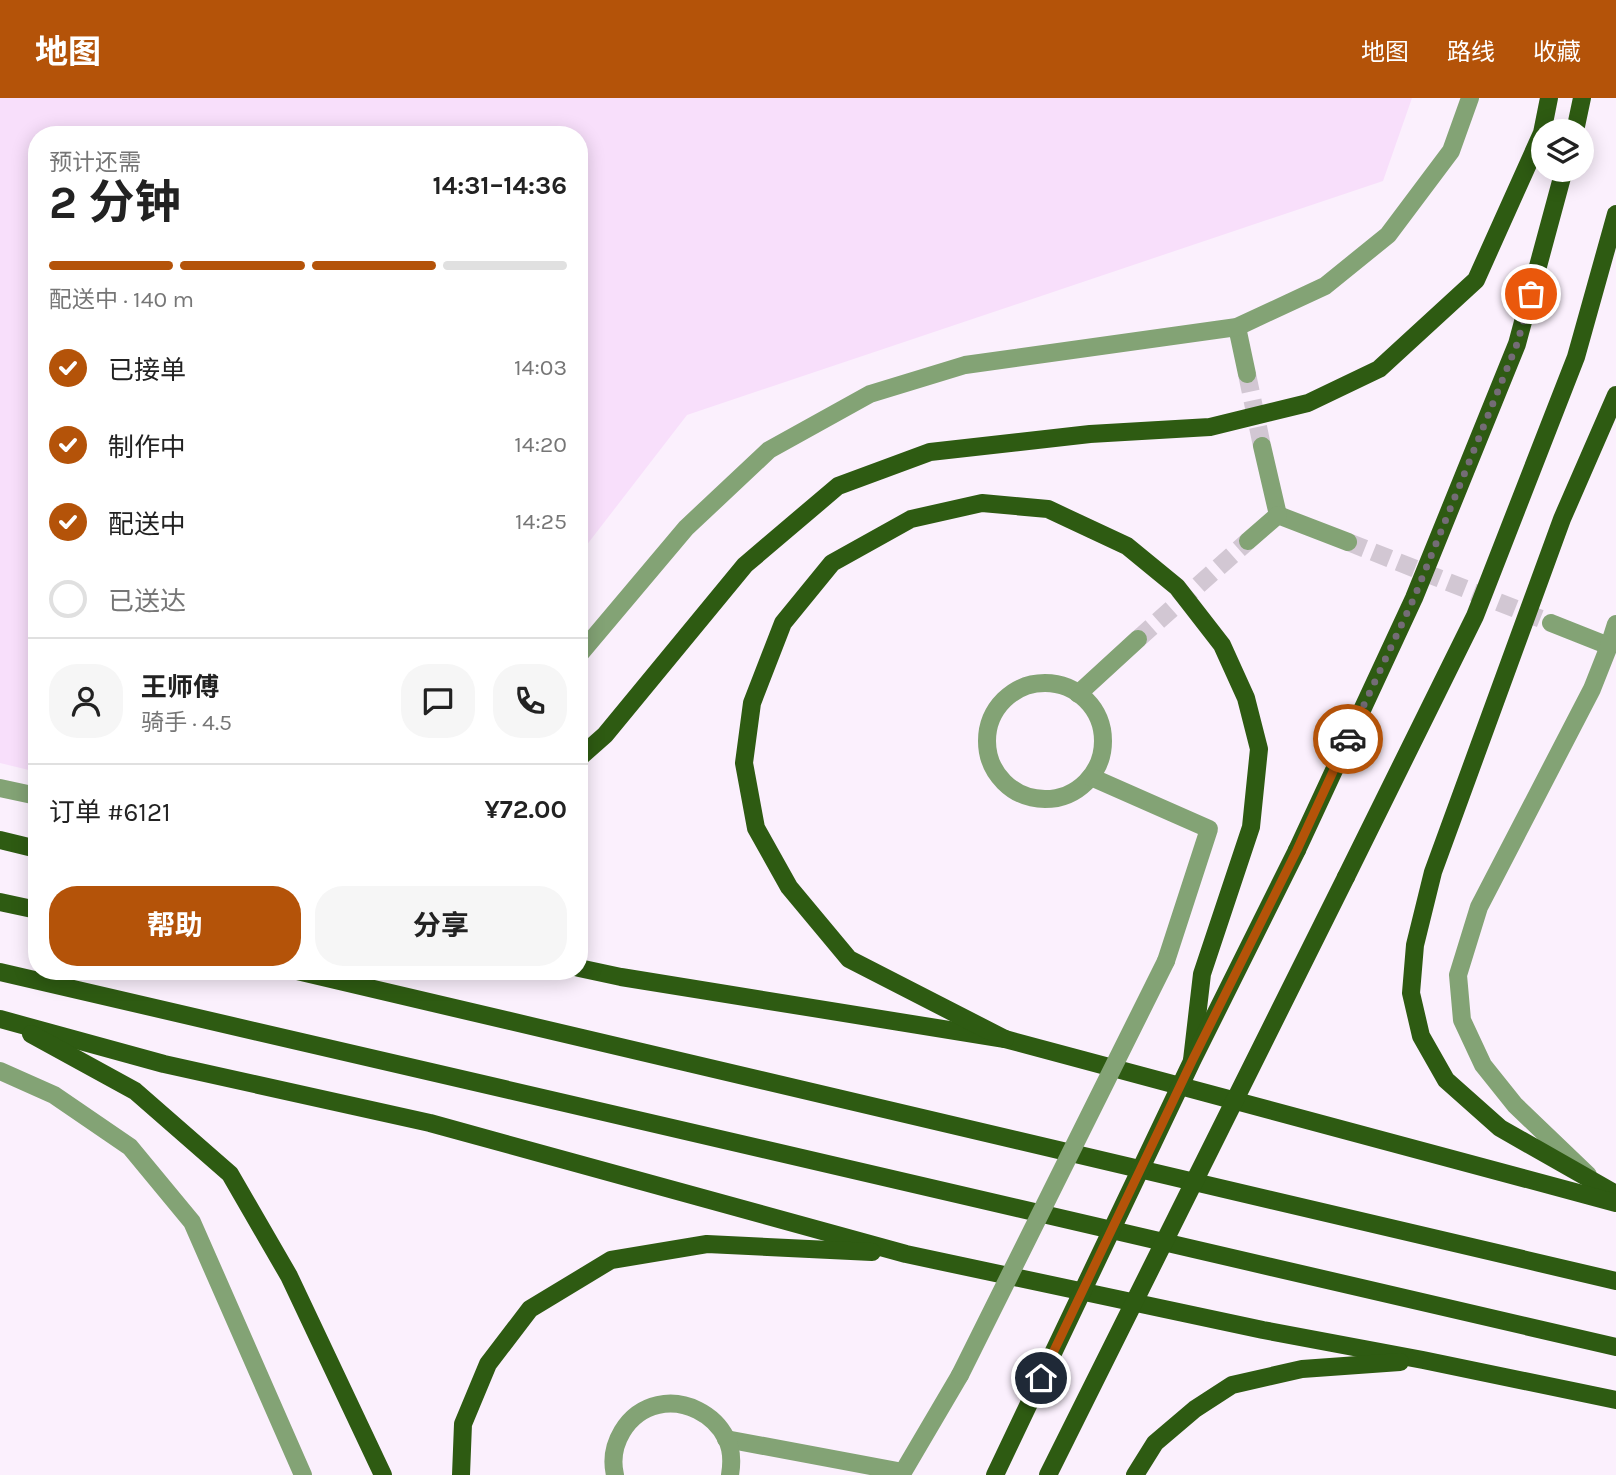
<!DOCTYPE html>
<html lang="zh">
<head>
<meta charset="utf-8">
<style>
	:root { --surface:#fff; --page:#f6f6f6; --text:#222; --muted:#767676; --line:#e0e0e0; --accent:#b45309 }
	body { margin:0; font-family:Karla,"Noto Sans SC",sans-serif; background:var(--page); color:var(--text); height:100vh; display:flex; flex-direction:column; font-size:26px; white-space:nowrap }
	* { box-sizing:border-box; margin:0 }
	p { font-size:23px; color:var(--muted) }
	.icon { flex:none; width:38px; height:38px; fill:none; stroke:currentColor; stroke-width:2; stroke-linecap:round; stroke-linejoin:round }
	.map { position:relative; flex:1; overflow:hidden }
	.side { position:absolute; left:28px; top:28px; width:560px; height:854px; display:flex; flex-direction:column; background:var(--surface); border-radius:28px; box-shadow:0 4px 18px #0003 }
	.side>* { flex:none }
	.fabs { position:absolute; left:1531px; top:21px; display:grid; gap:14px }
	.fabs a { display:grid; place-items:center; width:63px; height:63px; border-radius:50%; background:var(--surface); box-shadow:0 4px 18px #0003; font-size:35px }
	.pin { position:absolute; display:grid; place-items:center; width:60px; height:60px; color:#fff; margin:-30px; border:4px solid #fff; border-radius:50%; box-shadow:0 2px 7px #0007 }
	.courier { position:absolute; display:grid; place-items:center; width:70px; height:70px; margin:-35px; border:5px solid #b45309; border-radius:50%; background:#fff; color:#222; box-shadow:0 2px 9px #0007 }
	.summary em { font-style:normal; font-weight:700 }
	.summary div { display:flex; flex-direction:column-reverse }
	.summary { display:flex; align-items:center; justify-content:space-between; height:119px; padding:0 21px }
	h1 { font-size:46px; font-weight:700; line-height:52px }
	.bar { display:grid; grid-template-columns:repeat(4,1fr); gap:10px 7px; align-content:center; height:84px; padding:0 21px }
	.bar i { height:9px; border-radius:5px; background:var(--line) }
	.bar .current { background:var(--accent) }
	.bar p { grid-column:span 4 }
	.line { display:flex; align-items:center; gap:18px; padding:0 21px; border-top:2px solid var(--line) }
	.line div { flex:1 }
	.round { display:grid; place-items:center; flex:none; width:74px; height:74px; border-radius:28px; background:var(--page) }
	ol { padding:0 21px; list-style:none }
	li { display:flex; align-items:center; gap:21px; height:77px }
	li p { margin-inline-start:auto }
	li .icon { padding:7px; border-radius:50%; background:var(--accent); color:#fff; stroke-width:4 }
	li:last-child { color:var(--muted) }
	li i { width:38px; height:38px; border:4px solid var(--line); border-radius:50% }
	.primary-button { display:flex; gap:14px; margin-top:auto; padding:14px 21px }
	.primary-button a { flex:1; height:80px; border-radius:28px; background:var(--accent); color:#fff; font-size:28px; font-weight:700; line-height:80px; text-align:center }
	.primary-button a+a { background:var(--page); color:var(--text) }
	header { display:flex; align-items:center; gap:42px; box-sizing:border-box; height:98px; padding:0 35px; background:var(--accent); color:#fff }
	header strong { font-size:33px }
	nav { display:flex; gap:38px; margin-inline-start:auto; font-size:24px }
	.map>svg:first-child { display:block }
	.built { fill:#f8dffb }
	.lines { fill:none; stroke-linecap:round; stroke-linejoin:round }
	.minor-tunnel { stroke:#d2c7d3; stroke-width:18; stroke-dasharray:18 9; stroke-linecap:butt }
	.minor { stroke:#83a375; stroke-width:18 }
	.major { stroke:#2e5b12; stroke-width:18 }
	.minor-bridge { stroke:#83a375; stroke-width:18 }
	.major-bridge { stroke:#2e5b12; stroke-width:18 }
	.done { stroke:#746c76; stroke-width:7; stroke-dasharray:0 12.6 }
	.route { stroke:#b45309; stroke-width:9 }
</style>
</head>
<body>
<header>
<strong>地图</strong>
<nav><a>地图</a><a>路线</a><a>收藏</a></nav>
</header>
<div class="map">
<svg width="1616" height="1377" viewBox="0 0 1616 1377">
	<rect width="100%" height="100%" fill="#fbf0fd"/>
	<!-- built -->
	<polygon class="built" points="0,0 1412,0 1383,83 687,317 579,457 579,37 37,37 37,674 0,665"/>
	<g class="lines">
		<!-- minor-tunnel -->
		<g class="minor-tunnel">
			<polyline points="1247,276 1262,348"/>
			<polyline points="1348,444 1551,525"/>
			<polyline points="1138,541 1248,443"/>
		</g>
		<!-- minor -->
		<g class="minor">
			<polyline points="1237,229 1247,276"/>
			<polyline points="1262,348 1278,417"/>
			<polyline points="1278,417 1348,444"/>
			<polyline points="1248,443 1278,417"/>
			<polyline points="1551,525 1609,548"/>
			<polyline points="579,557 686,430 769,352 870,296 965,267 1237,229 1325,188 1388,137 1451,53 1470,0"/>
			<circle cx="1045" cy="643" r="58"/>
			<polyline points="1078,596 1138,541"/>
			<polyline points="1091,679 1209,731 1166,863"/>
			<polyline points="0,690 37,698"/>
			<polyline points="0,973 54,997 130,1049 192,1124 303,1377"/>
			<polyline points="1588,1077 1515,1007 1483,967 1462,922 1458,877 1479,809 1592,591 1609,548 1616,526"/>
			<polyline points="726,1341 903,1374 960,1277"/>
			<path d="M615 1377C608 1347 627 1314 658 1307 685 1301 714 1316 726 1340 732 1351 732 1365 730 1377"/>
		</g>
		<!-- major -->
		<g class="major">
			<polyline points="1575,33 1582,0"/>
			<polyline points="1616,297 1562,421 1433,774 1415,847 1411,895 1421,938 1446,982 1500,1030 1616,1096"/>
			<polyline points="579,660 605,637 745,467 838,388 930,354 1090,336 1210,329 1308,305 1379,271 1476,182 1542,35 1549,0"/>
			<polyline points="0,742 37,751"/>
			<polyline points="1297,752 1414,500 1517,246 1564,72"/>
			<polyline points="1346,779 1475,518 1576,259 1616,116"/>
			<polyline points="0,804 37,812"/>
			<polyline points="579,870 621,879 1005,941 1616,1105"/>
			<polyline points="297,873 1616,1183"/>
			<polyline points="0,874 1616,1249"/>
			<polyline points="0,921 164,966 430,1025 906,1156 1263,1232 1423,1262 1616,1302"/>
			<polyline points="31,936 135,993 230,1076 289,1178 383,1377"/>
			<polyline points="1005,941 849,861 789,789 756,730 744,665 752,605 783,525 832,465 911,421 982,405 1048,411 1127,448 1177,489 1222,547 1246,600 1259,651 1251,729 1202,876 1192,962"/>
			<polyline points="461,1377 463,1326 488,1266 530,1211 611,1162 707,1146 872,1154"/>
			<polyline points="1135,1377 1155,1345 1195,1311 1232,1287 1302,1271 1400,1264"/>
		</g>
		<!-- minor-bridge -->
		<polyline class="minor-bridge" points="960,1277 1166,863"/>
		<!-- major-bridge -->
		<g class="major-bridge">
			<polyline points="995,1377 1192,963 1297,752"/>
			<polyline points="1048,1377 1346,779"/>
		</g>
	</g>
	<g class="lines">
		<!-- done -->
		<polyline class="done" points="1348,641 1414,500 1517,246 1531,196"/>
		<!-- route -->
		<polyline class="route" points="1041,1280 1192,963 1297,752 1348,641"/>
	</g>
</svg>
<div class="fabs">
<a><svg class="icon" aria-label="layers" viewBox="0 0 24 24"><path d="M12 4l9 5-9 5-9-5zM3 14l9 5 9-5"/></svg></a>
</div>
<div class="pin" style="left:1531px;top:196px;background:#ea580c"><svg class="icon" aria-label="bag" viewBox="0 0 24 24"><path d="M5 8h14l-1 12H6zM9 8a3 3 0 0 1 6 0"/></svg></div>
<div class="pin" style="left:1041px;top:1280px;background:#1f2937"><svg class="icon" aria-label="home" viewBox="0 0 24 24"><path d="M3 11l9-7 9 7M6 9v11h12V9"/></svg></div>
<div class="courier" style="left:1348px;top:641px"><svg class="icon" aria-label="car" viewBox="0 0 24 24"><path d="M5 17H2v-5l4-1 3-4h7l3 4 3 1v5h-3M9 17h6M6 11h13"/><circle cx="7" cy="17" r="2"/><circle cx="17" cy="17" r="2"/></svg></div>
<section class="side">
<div class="summary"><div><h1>2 分钟</h1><p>预计还需</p></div><em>14:31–14:36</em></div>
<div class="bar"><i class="current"></i><i class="current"></i><i class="current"></i><i></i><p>配送中 · 140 m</p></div>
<ol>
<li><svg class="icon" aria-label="check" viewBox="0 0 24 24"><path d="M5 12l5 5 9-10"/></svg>已接单<p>14:03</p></li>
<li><svg class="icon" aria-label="check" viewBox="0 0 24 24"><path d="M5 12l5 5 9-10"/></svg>制作中<p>14:20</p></li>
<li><svg class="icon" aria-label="check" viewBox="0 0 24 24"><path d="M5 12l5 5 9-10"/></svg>配送中<p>14:25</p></li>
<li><i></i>已送达</li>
</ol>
<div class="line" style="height:126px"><a class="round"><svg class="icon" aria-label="person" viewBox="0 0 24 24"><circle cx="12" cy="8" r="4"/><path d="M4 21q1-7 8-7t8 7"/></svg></a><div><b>王师傅</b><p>骑手 · 4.5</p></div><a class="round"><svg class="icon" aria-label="chat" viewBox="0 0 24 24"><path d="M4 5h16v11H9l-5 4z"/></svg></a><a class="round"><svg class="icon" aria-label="phone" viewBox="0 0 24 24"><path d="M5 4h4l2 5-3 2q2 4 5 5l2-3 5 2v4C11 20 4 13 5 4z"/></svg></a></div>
<div class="line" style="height:91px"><div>订单 #6121</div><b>¥72.00</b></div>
<div class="primary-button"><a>帮助</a><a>分享</a></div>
</section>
</div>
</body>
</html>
